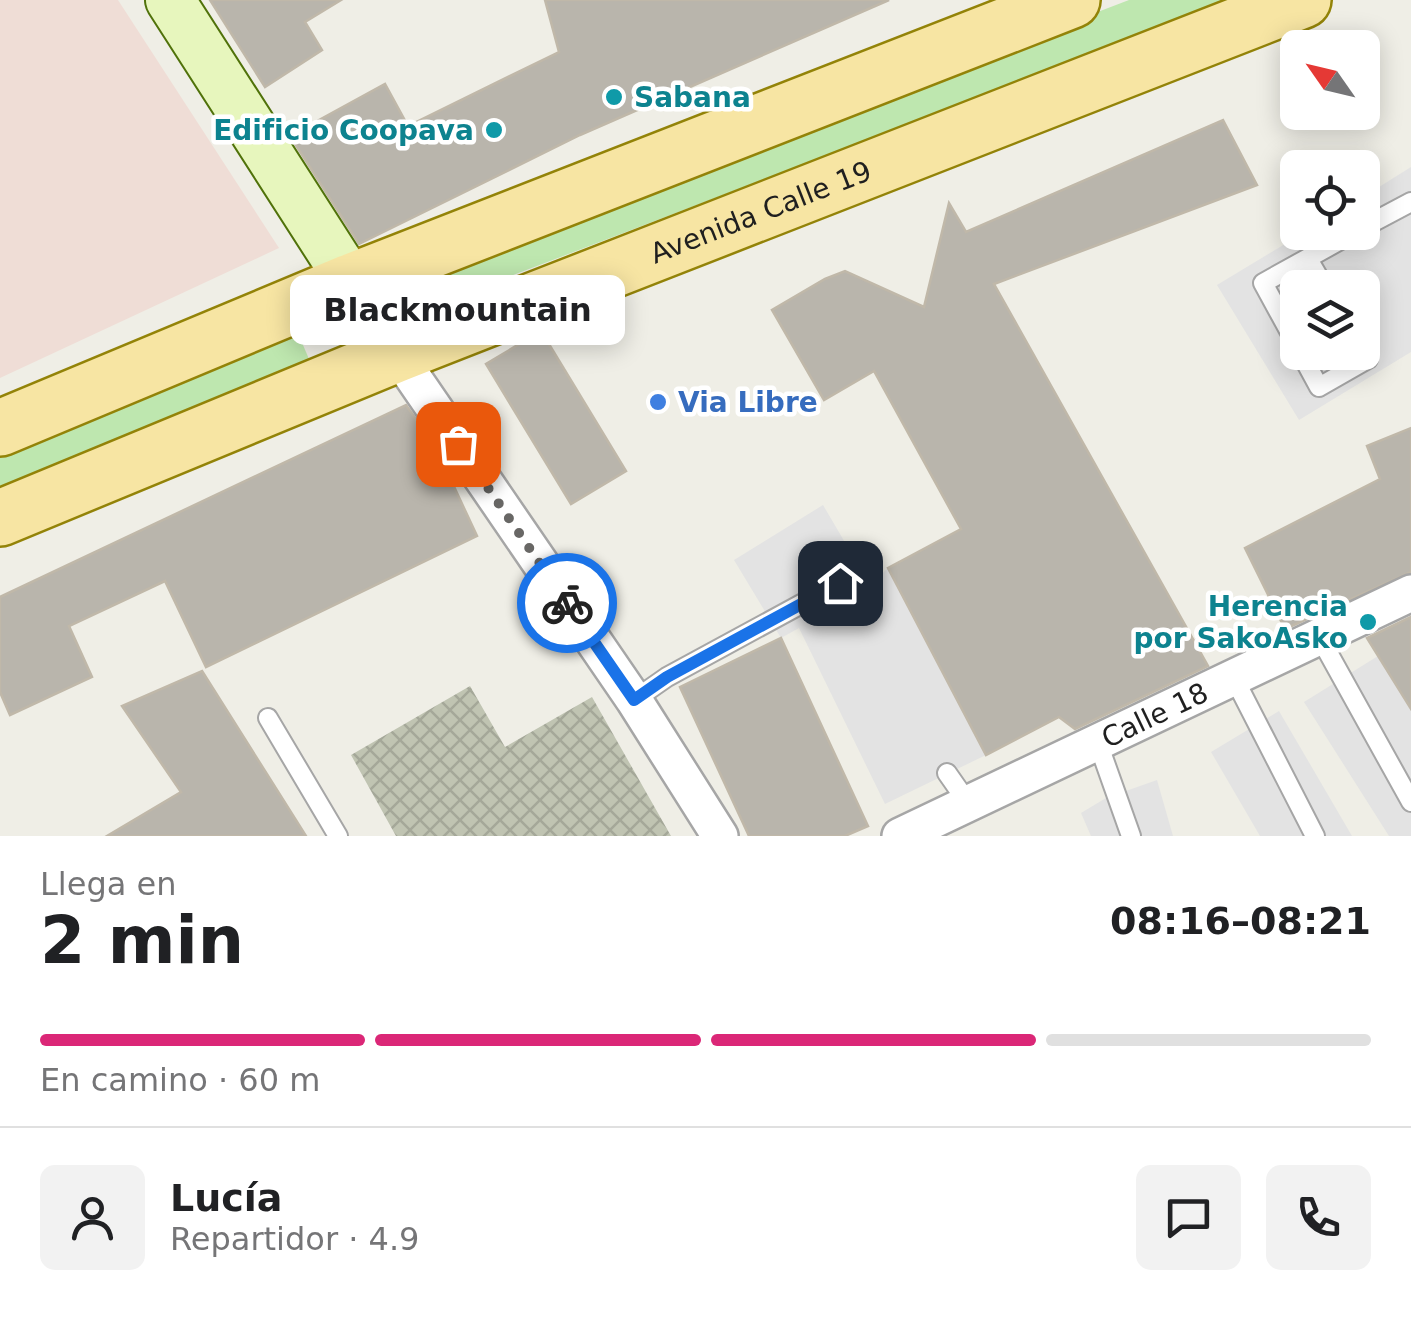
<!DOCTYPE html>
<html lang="es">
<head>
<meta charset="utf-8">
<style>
	:root { --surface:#fff; --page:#f2f2f2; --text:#202124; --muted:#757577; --line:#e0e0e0; --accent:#db2777 }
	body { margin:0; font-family:"DejaVu Sans",sans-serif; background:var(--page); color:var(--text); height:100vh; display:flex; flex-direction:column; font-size:38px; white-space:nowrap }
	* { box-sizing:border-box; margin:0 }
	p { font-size:32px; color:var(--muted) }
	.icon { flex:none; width:55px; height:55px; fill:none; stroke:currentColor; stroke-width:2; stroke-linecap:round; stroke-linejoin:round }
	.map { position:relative; height:836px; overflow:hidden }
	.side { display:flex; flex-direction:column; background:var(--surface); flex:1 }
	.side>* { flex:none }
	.needle { width:65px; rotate:304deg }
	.tools { position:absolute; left:1280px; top:30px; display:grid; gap:20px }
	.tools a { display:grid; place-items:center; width:100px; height:100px; border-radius:15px; background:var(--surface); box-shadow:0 5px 25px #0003; font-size:50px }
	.pin { position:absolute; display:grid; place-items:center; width:85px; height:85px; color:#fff; margin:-42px; border-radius:20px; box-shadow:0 5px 15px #0006 }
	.courier { position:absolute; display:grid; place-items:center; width:100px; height:100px; margin:-50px; border:8px solid #1a73e8; border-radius:50%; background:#fff; color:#222; box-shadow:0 2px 12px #0007 }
	.bubble { position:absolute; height:70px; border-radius:15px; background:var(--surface); box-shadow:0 5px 25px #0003; font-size:32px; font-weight:600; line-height:70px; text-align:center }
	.headline em { font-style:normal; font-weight:600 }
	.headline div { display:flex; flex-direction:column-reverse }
	.headline { display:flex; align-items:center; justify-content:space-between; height:170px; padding:0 40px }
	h1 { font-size:65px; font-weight:600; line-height:75px }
	.bar { display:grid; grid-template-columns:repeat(4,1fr); gap:15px 10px; align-content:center; height:120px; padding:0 40px }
	.bar i { height:12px; border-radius:8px; background:var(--line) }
	.bar .current { background:var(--accent) }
	.bar p { grid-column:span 4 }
	.line { display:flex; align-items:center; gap:25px; padding:0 40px; border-top:2px solid var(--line) }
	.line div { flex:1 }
	.round { display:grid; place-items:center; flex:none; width:105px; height:105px; border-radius:15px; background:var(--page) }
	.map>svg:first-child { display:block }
	.commercial { fill:#efddd6 }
	.construction { fill:url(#construction-cross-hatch) }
	.grass { fill:#bee7af }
	.parking { fill:#e3e3e3; fill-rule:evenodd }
	.building { fill:#b9b5ac; stroke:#c0b8a9; stroke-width:2.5 }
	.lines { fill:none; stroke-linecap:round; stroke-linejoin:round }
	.service-casing { stroke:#a6a6a6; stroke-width:22 }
	.minor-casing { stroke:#a6a6a6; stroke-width:40 }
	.secondary-casing { stroke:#50720a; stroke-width:52 }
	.primary-casing { stroke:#938308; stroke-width:60 }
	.service { stroke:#fff; stroke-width:18 }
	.minor { stroke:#fff; stroke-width:35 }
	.secondary { stroke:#e7f6bd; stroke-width:48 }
	.primary { stroke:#f7e5a3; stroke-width:55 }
	.done { stroke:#686765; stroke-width:10; stroke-dasharray:0 18 }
	.route { stroke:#1a73e8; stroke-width:12 }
	.culture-dot { fill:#0f9aa8; stroke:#fff; stroke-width:4 }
	.shop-dot { fill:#3f7fe0; stroke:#fff; stroke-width:4 }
	.labels { text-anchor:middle; stroke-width:9; stroke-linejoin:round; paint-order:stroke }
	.culture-label { font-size:28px; font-weight:bold; fill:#0d838f; stroke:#fff; text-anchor:end }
	.street-label { font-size:28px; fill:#1f1f1f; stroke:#fff }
	.shop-label { font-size:28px; font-weight:bold; fill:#366cbe; stroke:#fff; text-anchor:start }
</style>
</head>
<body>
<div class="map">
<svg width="1411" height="836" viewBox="0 0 1411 836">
	<defs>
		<pattern id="construction-cross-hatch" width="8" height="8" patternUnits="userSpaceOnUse" patternTransform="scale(2.5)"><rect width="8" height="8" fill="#c0c4b2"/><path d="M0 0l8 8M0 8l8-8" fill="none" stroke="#a5a899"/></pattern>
	</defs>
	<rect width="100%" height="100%" fill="#efeee6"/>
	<!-- commercial -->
	<polygon class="commercial" points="0,0 118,0 279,248 0,378"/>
	<!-- construction -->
	<polygon class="construction" points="470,686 505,747 592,697 671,836 396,836 351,755"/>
	<!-- grass -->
	<g class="grass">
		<polygon points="1129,0 1233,0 456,297 443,262"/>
		<polygon points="294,324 309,359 0,490 0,450"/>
	</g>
	<!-- parking -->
	<g class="parking">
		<path d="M1411 167V352L1299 420 1217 285 1303 233 1362 232 1363 197ZM1298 288H1362V352H1298Z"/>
		<polygon points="823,505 870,585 888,568 986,755 885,804 799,628 781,638 734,560"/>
		<polygon points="1378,656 1411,709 1411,836 1389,836 1304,702"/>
		<polygon points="1279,711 1352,836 1260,836 1211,752"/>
		<polygon points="1157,780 1173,836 1091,836 1081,813 1106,798"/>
	</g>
	<!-- building -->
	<g class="building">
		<polygon points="210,0 341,0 305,22 322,50 265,87"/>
		<polygon points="545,0 889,0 580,135 359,244 290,136 385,84 408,126 559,52"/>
		<polygon points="1223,120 1257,185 994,284 1208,666 1075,729 1059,717 986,755 888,568 961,529 874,371 824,400 772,310 825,279 845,271 924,307 949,203 966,232"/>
		<polygon points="541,331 626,471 571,504 486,364"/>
		<polygon points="406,405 436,448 477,536 206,667 165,581 69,626 92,677 10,715 0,692 0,597"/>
		<polygon points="1411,428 1411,572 1285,629 1245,548 1380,479 1367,446"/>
		<polygon points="1411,617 1411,709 1367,638"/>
		<polygon points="781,638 868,826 845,836 749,836 680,687"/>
		<polygon points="202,671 306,836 107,836 181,792 122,706"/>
	</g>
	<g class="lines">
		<!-- service casing -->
		<g class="service-casing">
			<g id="service">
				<polyline points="1362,228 1411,202"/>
				<polyline points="1308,259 1325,288"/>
				<polyline points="1298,347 1263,283 1355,232"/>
				<polyline points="1300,352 1319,387 1368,359 1362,349"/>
				<polyline points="1320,638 1411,802"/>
				<polyline points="1234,678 1315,836"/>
				<polyline points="634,700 667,677 840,583"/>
				<polyline points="268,718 338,836"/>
				<polyline points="1098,743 1131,836"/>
				<polyline points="947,773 968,803"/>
			</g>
		</g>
		<!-- minor casing -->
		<g class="minor-casing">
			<g id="minor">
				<polyline points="397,354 634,700 720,836"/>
				<path id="s1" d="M900 836 1411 593"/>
			</g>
		</g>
		<!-- secondary casing -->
		<g class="secondary-casing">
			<polyline id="secondary" points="170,0 397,354"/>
		</g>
		<!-- primary casing -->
		<g class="primary-casing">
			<g id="primary">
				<polyline points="0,428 350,282 1072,0"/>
				<path id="s2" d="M0 518 397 354 1303 0"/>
			</g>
		</g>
		<!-- service -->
		<use href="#service" class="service"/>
		<!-- minor -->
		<use href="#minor" class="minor"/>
		<!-- secondary -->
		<use href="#secondary" class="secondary"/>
		<!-- primary -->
		<use href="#primary" class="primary"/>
	</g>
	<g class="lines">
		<!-- done -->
		<polyline class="done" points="458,444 567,603"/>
		<!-- route -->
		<polyline class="route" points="567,603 634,700 667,677 840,583"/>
	</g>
	<!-- markers -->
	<g class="culture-dot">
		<circle cx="614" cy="97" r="10"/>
		<circle cx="494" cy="130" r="10"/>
		<circle cx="1368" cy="622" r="10"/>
	</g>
	<circle class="shop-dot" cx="658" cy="402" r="10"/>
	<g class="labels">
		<!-- culture labels -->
		<g class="culture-label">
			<text x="634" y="107" text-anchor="start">Sabana</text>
			<text x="474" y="140">Edificio Coopava</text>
			<text x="1348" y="616">Herencia<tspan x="1348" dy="32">por SakoAsko</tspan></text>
		</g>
		<!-- street labels -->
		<g class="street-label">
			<text dy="10" stroke="none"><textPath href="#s2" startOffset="820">Avenida Calle 19</textPath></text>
			<text dy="10" stroke="none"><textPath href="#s1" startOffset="282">Calle 18</textPath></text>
		</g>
		<!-- shop labels -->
		<g class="shop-label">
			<text x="678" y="412">Via Libre</text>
		</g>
	</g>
</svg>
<div class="tools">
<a><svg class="needle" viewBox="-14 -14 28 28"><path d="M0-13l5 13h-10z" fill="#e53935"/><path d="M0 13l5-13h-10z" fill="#757577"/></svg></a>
<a><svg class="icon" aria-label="locate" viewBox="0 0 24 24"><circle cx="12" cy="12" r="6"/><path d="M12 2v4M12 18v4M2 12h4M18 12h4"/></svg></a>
<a><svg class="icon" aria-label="layers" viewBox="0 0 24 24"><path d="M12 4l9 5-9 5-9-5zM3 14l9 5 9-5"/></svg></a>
</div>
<div class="pin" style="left:458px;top:444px;background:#ea580c"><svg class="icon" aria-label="bag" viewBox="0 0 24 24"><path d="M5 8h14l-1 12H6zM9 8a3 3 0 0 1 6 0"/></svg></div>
<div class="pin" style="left:840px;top:583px;background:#1f2937"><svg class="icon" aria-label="home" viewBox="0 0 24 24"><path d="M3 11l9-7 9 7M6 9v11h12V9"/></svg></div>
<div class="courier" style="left:567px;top:603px"><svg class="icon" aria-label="bike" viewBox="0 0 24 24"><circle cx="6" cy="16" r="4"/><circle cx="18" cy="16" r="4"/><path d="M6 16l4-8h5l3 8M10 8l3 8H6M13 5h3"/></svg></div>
<div class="bubble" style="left:290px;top:275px;width:335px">Blackmountain</div>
</div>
<section class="side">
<div class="headline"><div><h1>2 min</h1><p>Llega en</p></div><em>08:16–08:21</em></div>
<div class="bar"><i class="current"></i><i class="current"></i><i class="current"></i><i></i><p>En camino · 60 m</p></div>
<div class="line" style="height:180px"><a class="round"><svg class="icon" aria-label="person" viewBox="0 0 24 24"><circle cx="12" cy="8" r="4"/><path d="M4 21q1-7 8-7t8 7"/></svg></a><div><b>Lucía</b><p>Repartidor · 4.9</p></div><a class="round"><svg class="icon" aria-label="chat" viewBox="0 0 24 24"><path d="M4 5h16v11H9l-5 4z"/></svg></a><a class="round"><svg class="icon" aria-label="phone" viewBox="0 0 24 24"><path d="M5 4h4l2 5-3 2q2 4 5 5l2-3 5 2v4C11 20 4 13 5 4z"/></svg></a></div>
</section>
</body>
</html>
